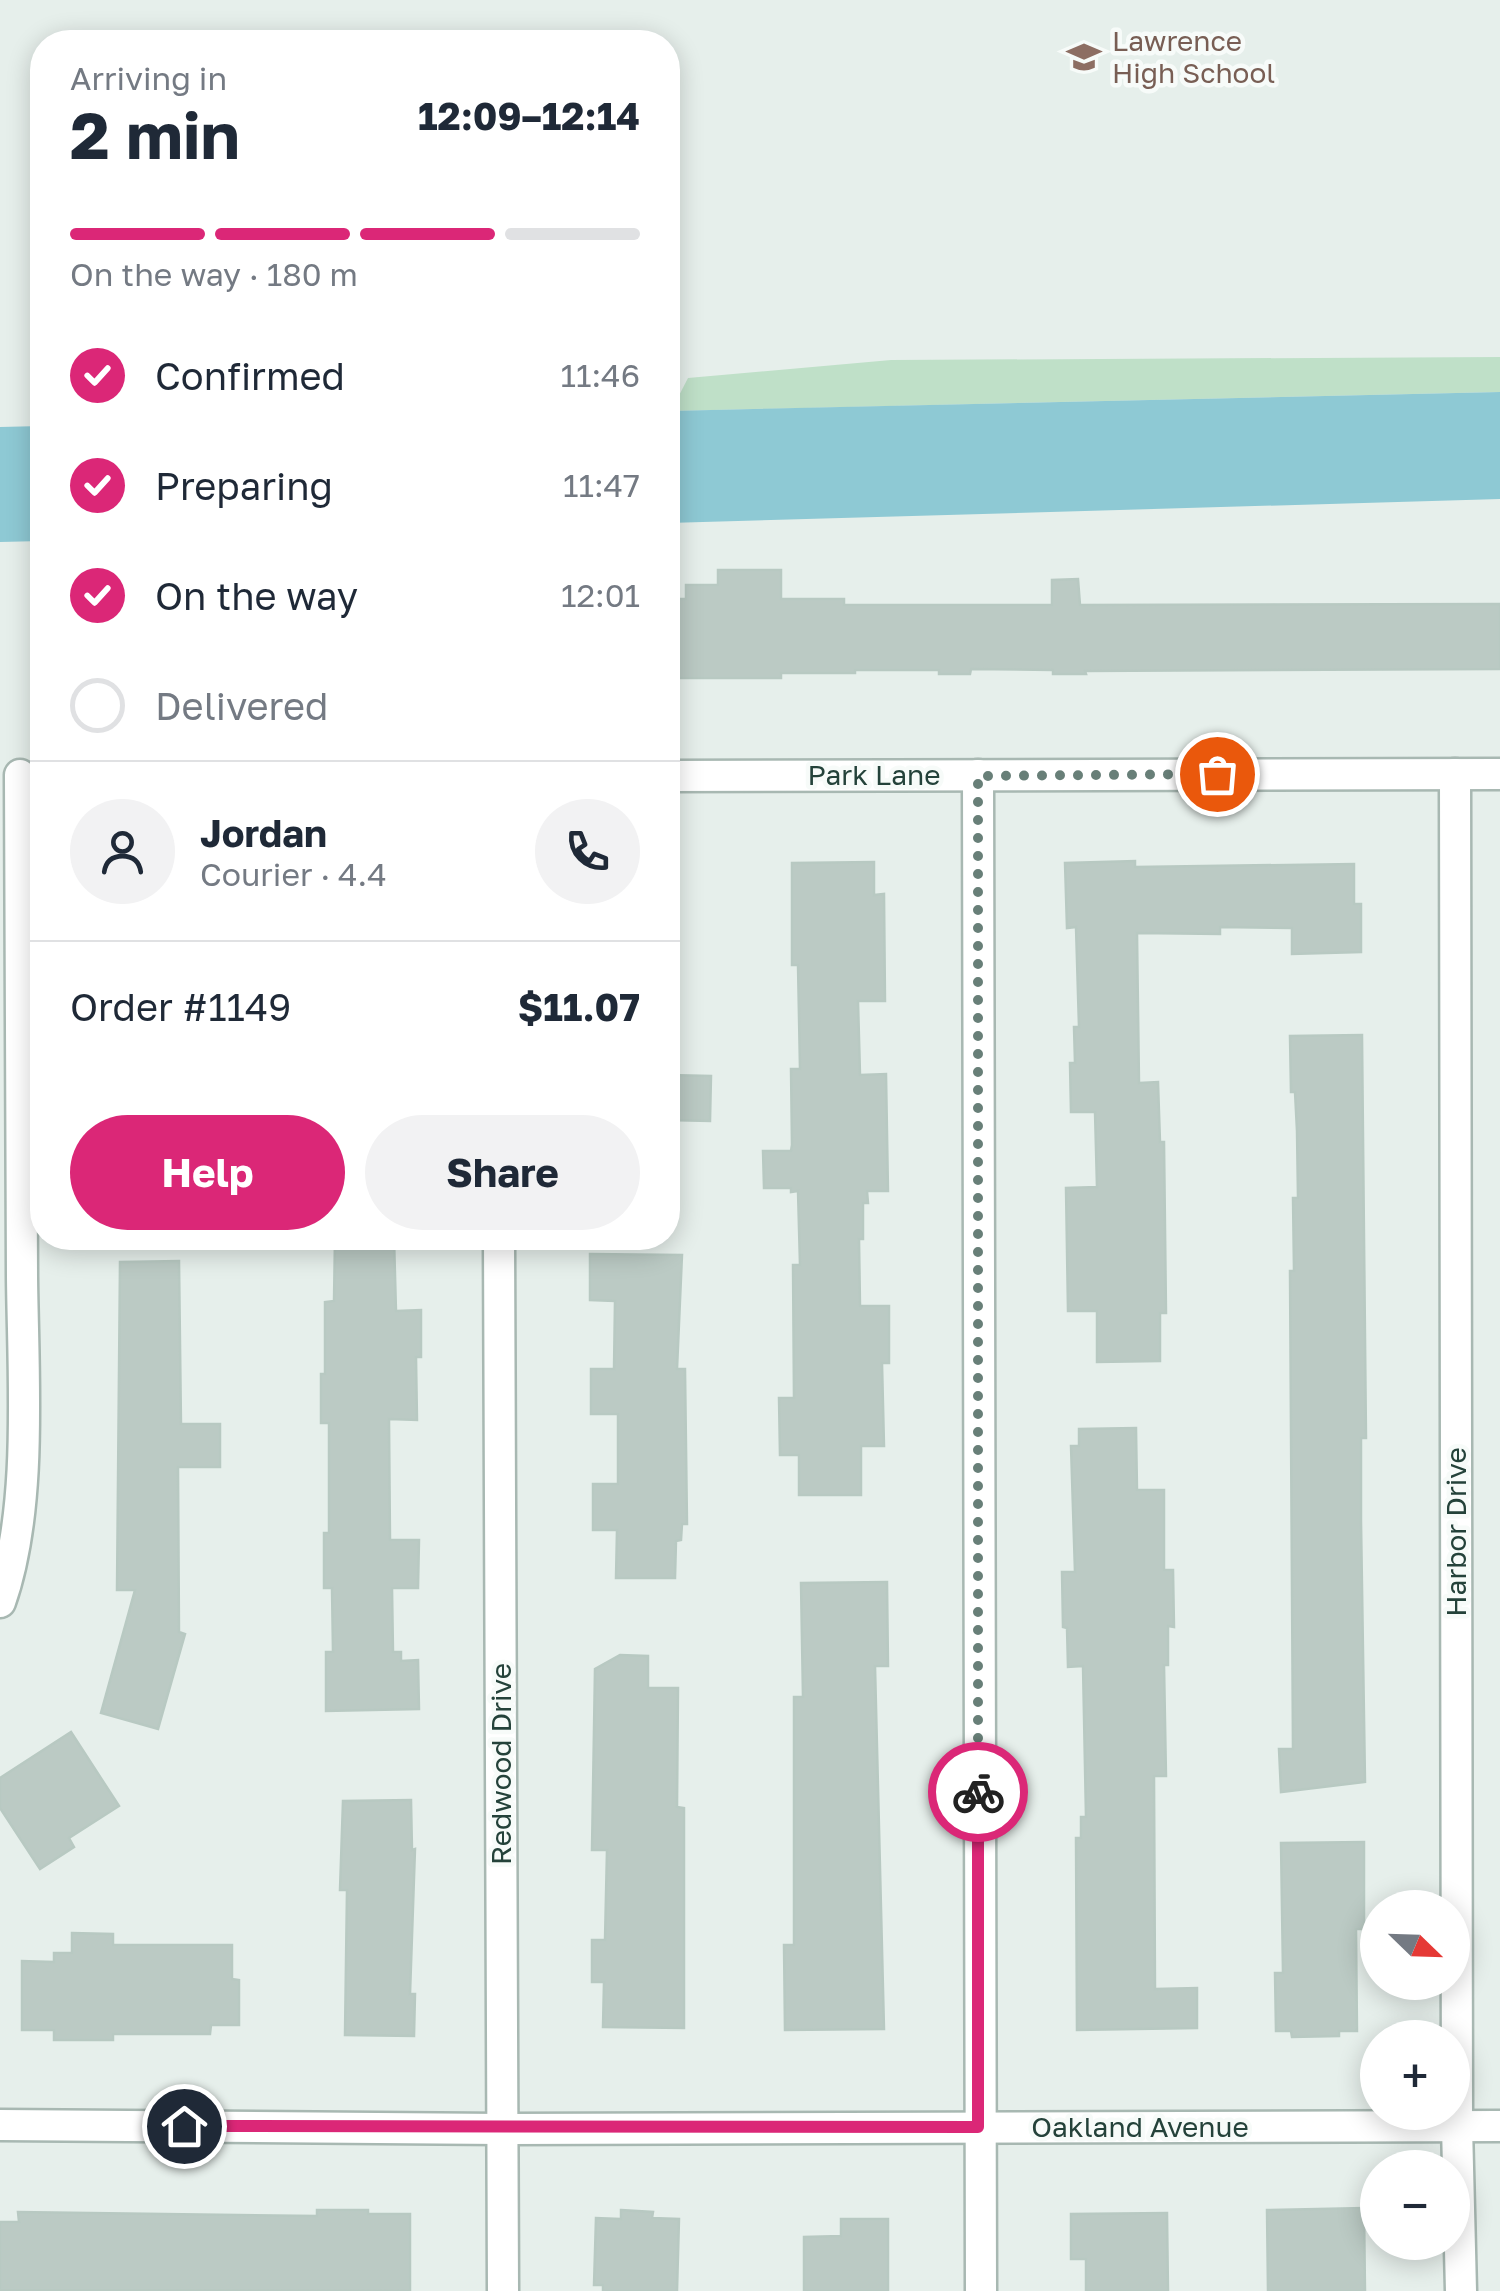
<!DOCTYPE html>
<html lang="en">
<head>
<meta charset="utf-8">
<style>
	:root { --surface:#fff; --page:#f2f2f3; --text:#1f2937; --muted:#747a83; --line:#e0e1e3; --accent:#db2777 }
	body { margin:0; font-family:"Golos Text",sans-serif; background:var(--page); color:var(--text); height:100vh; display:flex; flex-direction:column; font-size:38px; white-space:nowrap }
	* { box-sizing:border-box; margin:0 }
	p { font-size:32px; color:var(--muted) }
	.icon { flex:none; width:55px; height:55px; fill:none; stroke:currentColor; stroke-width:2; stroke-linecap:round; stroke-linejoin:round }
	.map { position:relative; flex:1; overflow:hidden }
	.drawer { position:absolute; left:30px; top:30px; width:650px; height:1220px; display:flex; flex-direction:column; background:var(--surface); border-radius:40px; box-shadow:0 5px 25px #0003 }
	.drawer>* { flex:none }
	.needle { width:65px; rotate:113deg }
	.buttons { position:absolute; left:1360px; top:1890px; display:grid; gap:20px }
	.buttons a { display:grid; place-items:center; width:110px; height:110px; border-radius:50%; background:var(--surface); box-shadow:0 5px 25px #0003; font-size:50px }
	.pin { position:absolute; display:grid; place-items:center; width:85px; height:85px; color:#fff; margin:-42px; border:5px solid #fff; border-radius:50%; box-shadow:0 2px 10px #0007 }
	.courier { position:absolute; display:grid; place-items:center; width:100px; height:100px; margin:-50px; border:8px solid #db2777; border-radius:50%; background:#fff; color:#222; box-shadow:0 2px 12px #0007 }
	.head em { font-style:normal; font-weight:700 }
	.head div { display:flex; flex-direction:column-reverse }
	.head { display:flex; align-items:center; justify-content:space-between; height:170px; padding:0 40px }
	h1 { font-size:65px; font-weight:700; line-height:75px }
	.bar { display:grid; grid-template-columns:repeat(4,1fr); gap:15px 10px; align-content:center; height:120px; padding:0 40px }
	.bar i { height:12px; border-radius:8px; background:var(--line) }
	.bar .selected { background:var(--accent) }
	.bar p { grid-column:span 4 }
	.line { display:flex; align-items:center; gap:25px; padding:0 40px; border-top:2px solid var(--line) }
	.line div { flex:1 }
	.round { display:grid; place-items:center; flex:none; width:105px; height:105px; border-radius:52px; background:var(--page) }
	ol { padding:0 40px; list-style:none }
	li { display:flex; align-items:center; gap:30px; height:110px }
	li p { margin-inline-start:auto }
	li .icon { padding:10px; border-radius:50%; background:var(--accent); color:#fff; stroke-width:4 }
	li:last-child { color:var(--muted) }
	li i { width:55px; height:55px; border:5px solid var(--line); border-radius:50% }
	.cta { display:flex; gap:20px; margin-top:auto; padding:20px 40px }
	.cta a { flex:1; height:115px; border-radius:60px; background:var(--accent); color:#fff; font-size:40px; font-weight:700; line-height:115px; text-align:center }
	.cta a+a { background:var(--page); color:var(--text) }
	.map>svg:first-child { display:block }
	.green { fill:#bfe0c8 }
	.water { fill:#8ec9d4 }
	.building { fill:#bbcac4; stroke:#b8c9c2; stroke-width:2.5 }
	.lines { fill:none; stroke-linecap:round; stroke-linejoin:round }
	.street-casing { stroke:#a8b8b2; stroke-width:35 }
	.street { stroke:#fff; stroke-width:30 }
	.done { stroke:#687f78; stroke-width:10; stroke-dasharray:0 18 }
	.route { stroke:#db2777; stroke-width:12 }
	.labels { text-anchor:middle; stroke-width:9; stroke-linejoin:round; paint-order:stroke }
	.education-label { font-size:28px; fill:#785e54; stroke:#f7fbf9; text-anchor:start }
	.street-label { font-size:28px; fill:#24423a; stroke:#f7fbf9 }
</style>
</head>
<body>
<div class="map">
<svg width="1500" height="2291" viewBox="0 0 1500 2291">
	<rect width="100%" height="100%" fill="#e6efeb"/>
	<!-- green -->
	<polygon class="green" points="1500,357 1500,392 671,411 688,378 891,360"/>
	<!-- water -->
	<g class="water">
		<polygon points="1500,392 1500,499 668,523 668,411"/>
		<polygon points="42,426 42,541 0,542 0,427"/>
	</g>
	<!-- building -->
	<g class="building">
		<polygon points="718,570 781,570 781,599 844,599 844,605 1052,605 1052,580 1078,579 1080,605 1500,604 1500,669 1085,671 1086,674 1053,674 1053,670 971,669 970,674 939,674 939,670 855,670 855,673 781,673 781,678 668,678 668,599 686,599 686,585 718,585"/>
		<polygon points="1135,861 1135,867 1354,864 1354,904 1361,904 1361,952 1292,954 1292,928 1220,927 1220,934 1137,933 1139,1083 1158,1082 1160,1142 1164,1142 1166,1313 1160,1313 1160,1361 1097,1362 1097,1311 1068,1311 1066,1188 1097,1187 1095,1112 1071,1112 1070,1063 1075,1063 1074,1027 1079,1027 1076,927 1067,928 1065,863"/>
		<polygon points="874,862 874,895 884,894 885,1001 858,1001 860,1075 886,1074 888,1191 867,1191 868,1203 863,1203 863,1239 859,1239 860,1306 889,1306 889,1363 882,1363 884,1446 861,1446 861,1495 799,1495 799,1455 780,1455 779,1398 794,1398 793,1265 800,1265 798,1191 791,1192 791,1188 764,1188 763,1151 791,1151 792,1145 791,1069 800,1069 798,965 792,965 792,863"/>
		<polygon points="1362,1035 1366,1438 1361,1438 1361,1521 1365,1782 1281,1792 1279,1749 1293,1749 1290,1271 1294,1271 1293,1198 1298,1198 1297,1131 1295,1092 1291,1092 1290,1036"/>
		<polygon points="668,1075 711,1076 710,1121 668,1120"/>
		<polygon points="335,1238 394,1238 396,1311 421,1310 421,1357 416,1357 417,1420 389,1419 390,1540 419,1540 418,1588 392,1588 393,1652 401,1652 401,1661 418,1660 419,1709 326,1711 326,1652 333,1652 332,1588 324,1588 324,1533 329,1533 329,1423 321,1423 321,1374 325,1374 325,1302 334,1301"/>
		<polygon points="590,1254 682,1255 677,1369 685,1369 687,1524 682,1524 681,1540 676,1541 675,1578 616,1578 617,1530 593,1530 593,1484 618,1484 618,1414 591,1414 591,1369 614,1369 615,1301 590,1300"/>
		<polygon points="179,1261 181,1424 220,1424 220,1467 178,1467 179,1632 185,1634 158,1729 101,1713 135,1590 117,1590 120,1262"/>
		<polygon points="1136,1428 1137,1490 1164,1490 1164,1570 1173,1570 1174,1627 1168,1626 1168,1665 1164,1665 1166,1776 1154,1776 1155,1989 1197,1988 1197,2028 1077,2030 1076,1838 1081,1838 1081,1817 1086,1817 1083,1666 1068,1667 1067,1628 1063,1627 1062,1572 1075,1572 1071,1446 1079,1446 1079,1429"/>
		<polygon points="887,1582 888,1666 875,1666 884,2029 785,2030 784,1945 794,1945 794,1697 803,1697 801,1583"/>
		<polygon points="620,1655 648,1656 648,1688 678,1688 677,1807 684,1808 684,2028 603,2027 604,1982 592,1982 592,1940 605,1940 607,1850 592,1850 595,1669"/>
		<polygon points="71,1732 119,1806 69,1838 74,1847 40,1869 0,1808 0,1778"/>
		<polygon points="411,1800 412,1850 415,1849 410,1994 415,1994 414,2036 345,2035 347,1890 340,1890 343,1801"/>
		<polygon points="1364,1842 1364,1929 1356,1929 1357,2031 1339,2031 1339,2036 1292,2037 1291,2031 1276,2031 1275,1973 1283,1973 1281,1843"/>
		<polygon points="72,1933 113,1934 113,1945 232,1945 232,1979 239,1980 239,2025 211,2025 210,2034 113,2034 113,2040 54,2040 54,2030 22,2030 22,1961 54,1962 54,1953 72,1953"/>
		<polygon points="1364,2208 1365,2291 1268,2291 1267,2210"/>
		<polygon points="317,2210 368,2210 368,2214 410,2214 410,2291 0,2290 0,2222 19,2222 18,2212 317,2216"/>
		<polygon points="621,2210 653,2212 652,2218 679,2219 677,2291 603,2291 603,2285 594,2285 596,2218 621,2219"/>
		<polygon points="1167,2213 1168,2291 1086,2291 1086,2259 1071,2259 1071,2214"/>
		<polygon points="841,2219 888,2219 888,2291 804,2291 804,2237 841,2236"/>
	</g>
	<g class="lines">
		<!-- street casing -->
		<g class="street-casing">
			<g id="street">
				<polyline points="1455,774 1457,2126 1461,2291"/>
				<polyline points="978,775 981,2291"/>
				<polyline points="668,776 1500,774"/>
				<polyline points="499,1238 503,2291"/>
				<path d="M0 1602C33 1509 23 1377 22 1277 22 1109 21 942 20 775"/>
				<polyline points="0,2125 501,2129 1500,2126"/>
			</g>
		</g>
		<!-- street -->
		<use href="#street" class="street"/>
	</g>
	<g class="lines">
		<!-- done -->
		<polyline class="done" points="978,1792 978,776 1217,774"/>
		<!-- route -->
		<polyline class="route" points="184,2126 978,2127 978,1792"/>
	</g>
	<!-- icons -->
	<defs>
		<g id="school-bare" transform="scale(2.7)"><path d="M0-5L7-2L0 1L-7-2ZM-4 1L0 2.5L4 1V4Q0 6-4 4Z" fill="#8d6e63" stroke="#f7fbf9" stroke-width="2.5" paint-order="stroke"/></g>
	</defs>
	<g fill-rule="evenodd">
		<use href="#school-bare" x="1084" y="57"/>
	</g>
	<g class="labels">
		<!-- education labels -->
		<g class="education-label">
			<text x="1112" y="51">Lawrence<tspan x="1112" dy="32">High School</tspan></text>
		</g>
		<!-- street labels -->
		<g class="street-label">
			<text x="874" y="785">Park Lane</text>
			<text transform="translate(1456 1532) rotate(-90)" y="10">Harbor Drive</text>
			<text transform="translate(501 1764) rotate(-90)" y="10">Redwood Drive</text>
			<text x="1140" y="2137">Oakland Avenue</text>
		</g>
	</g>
</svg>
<div class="buttons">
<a><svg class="needle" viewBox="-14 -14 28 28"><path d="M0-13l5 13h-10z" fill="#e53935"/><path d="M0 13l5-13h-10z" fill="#747a83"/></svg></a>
<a>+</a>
<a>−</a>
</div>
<div class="pin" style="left:1217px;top:774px;background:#ea580c"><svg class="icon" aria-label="bag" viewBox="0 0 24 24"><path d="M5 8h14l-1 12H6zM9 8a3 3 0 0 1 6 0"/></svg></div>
<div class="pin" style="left:184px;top:2126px;background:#1f2937"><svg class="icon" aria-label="home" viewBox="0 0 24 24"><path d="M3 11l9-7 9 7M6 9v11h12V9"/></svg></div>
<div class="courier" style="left:978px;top:1792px"><svg class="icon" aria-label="bike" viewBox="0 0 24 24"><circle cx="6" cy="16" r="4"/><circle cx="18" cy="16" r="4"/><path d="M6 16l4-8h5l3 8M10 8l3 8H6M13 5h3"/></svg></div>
<section class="drawer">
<div class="head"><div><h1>2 min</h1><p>Arriving in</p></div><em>12:09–12:14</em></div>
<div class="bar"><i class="selected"></i><i class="selected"></i><i class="selected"></i><i></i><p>On the way · 180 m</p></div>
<ol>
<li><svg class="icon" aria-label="check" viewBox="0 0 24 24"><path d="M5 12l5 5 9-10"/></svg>Confirmed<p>11:46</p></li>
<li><svg class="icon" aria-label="check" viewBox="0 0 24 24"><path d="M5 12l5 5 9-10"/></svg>Preparing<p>11:47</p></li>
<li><svg class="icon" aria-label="check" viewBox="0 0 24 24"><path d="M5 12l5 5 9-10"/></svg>On the way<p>12:01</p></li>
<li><i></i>Delivered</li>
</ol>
<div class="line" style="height:180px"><a class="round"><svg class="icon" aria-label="person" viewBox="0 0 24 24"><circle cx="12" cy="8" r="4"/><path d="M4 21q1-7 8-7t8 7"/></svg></a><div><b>Jordan</b><p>Courier · 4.4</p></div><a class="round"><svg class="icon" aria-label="phone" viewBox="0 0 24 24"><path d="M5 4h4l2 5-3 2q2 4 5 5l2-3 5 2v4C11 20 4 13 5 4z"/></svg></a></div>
<div class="line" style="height:130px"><div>Order #1149</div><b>$11.07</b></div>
<div class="cta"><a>Help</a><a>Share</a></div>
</section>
</div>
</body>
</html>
